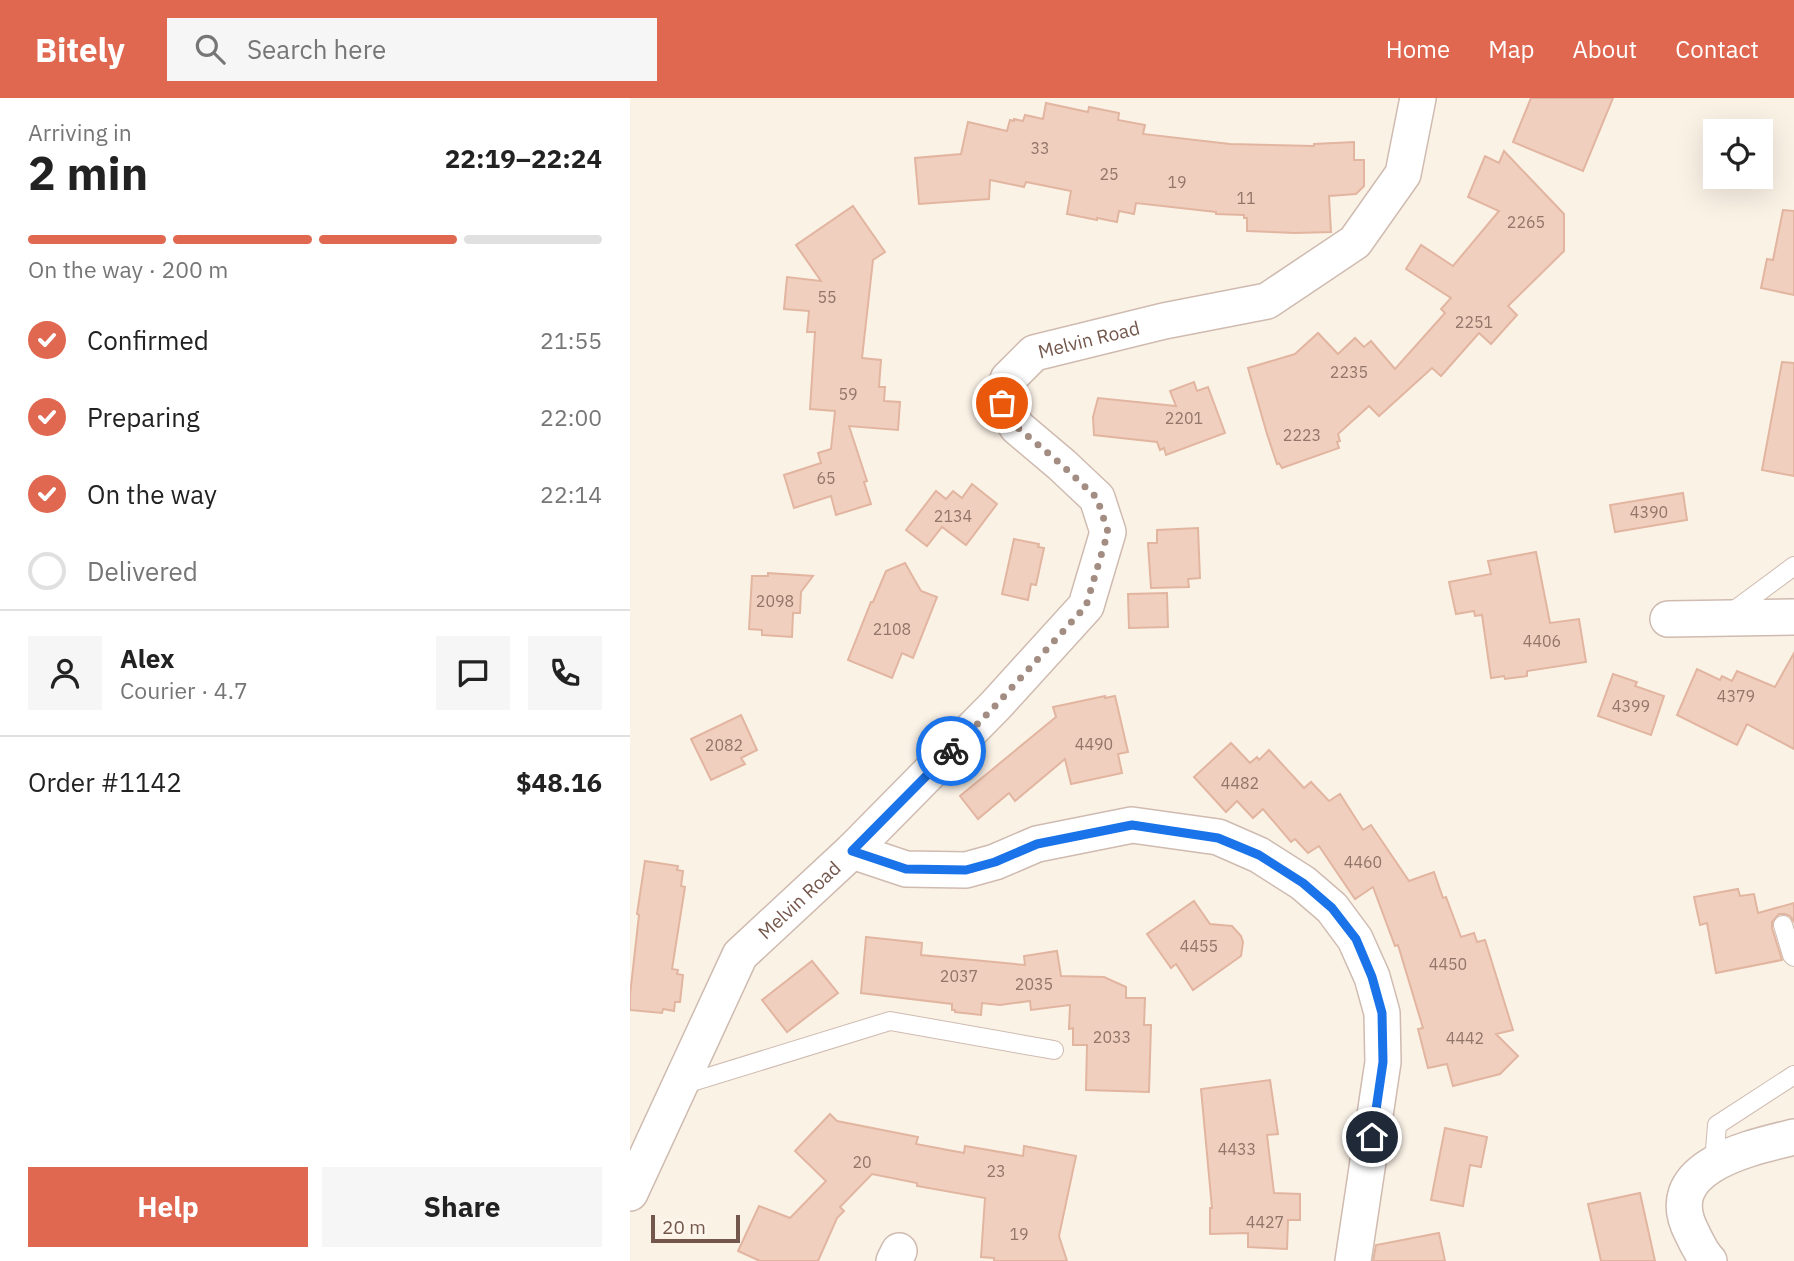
<!DOCTYPE html>
<html lang="en">
<head>
<meta charset="utf-8">
<style>
	:root { --surface:#fff; --page:#f6f6f6; --text:#222; --muted:#767676; --line:#e0e0e0; --accent:#e06750 }
	body { margin:0; font-family:"IBM Plex Sans",sans-serif; background:var(--page); color:var(--text); height:100vh; display:flex; flex-direction:column; font-size:26px; white-space:nowrap }
	* { box-sizing:border-box; margin:0 }
	p { font-size:23px; color:var(--muted) }
	.icon { flex:none; width:38px; height:38px; fill:none; stroke:currentColor; stroke-width:2; stroke-linecap:round; stroke-linejoin:round }
	.map { position:relative; flex:1; overflow:hidden }
	.sheet { display:flex; flex-direction:column; background:var(--surface); width:630px }
	.sheet>* { flex:none }
	.fabs { position:absolute; left:1073px; top:21px; display:grid; gap:14px }
	.fabs a { display:grid; place-items:center; width:70px; height:70px; border-radius:0px; background:var(--surface); box-shadow:0 7px 28px #0002; font-size:35px }
	.scale { position:absolute; left:21px; bottom:18px; width:89px; box-sizing:border-box; padding-left:7px; border:4px solid #74574c; border-top:0; font-size:19px; line-height:24px; white-space:nowrap; color:#74574c; -webkit-text-stroke:5px #fef6ec; paint-order:stroke }
	.pin { position:absolute; display:grid; place-items:center; width:60px; height:60px; color:#fff; margin:-30px; border:4px solid #fff; border-radius:50%; box-shadow:0 2px 7px #0007 }
	.courier { position:absolute; display:grid; place-items:center; width:70px; height:70px; margin:-35px; border:5px solid #1a73e8; border-radius:50%; background:#fff; color:#222; box-shadow:0 2px 9px #0007 }
	.summary em { font-style:normal; font-weight:700 }
	.summary div { display:flex; flex-direction:column-reverse }
	.summary { display:flex; align-items:center; justify-content:space-between; height:119px; padding:0 28px }
	h1 { font-size:46px; font-weight:700; line-height:52px }
	.bar { display:grid; grid-template-columns:repeat(4,1fr); gap:10px 7px; align-content:center; height:84px; padding:0 28px }
	.bar i { height:9px; border-radius:5px; background:var(--line) }
	.bar .selected { background:var(--accent) }
	.bar p { grid-column:span 4 }
	.line { display:flex; align-items:center; gap:18px; padding:0 28px; border-top:2px solid var(--line) }
	.line div { flex:1 }
	.round { display:grid; place-items:center; flex:none; width:74px; height:74px; border-radius:0px; background:var(--page) }
	ol { padding:0 28px; list-style:none }
	li { display:flex; align-items:center; gap:21px; height:77px }
	li p { margin-inline-start:auto }
	li .icon { padding:7px; border-radius:50%; background:var(--accent); color:#fff; stroke-width:4 }
	li:last-child { color:var(--muted) }
	li i { width:38px; height:38px; border:4px solid var(--line); border-radius:50% }
	.button { display:flex; gap:14px; margin-top:auto; padding:14px 28px }
	.button a { flex:1; height:80px; border-radius:0px; background:var(--accent); color:#fff; font-size:28px; font-weight:700; line-height:80px; text-align:center }
	.button a+a { background:var(--page); color:var(--text) }
	header { display:flex; align-items:center; gap:42px; box-sizing:border-box; height:98px; padding:0 35px; background:var(--accent); color:#fff }
	header strong { font-size:33px }
	nav { display:flex; gap:38px; margin-inline-start:auto; font-size:24px }
	.search { width:490px; height:63px; background:var(--page); display:flex; align-items:center; gap:18px; box-sizing:border-box; padding:0 24px; border-radius:0px; color:var(--muted); font-size:26px }
	main { display:flex; flex:1; min-height:0 }
	.map>svg:first-child { display:block }
	.building { fill:#f0cfbf; stroke:#e2b5a0; stroke-width:2 }
	.lines { fill:none; stroke-linecap:round; stroke-linejoin:round }
	.service-casing { stroke:#cfbbb0; stroke-width:20 }
	.minor-casing { stroke:#cfbbb0; stroke-width:38 }
	.service { stroke:#fff; stroke-width:18 }
	.minor { stroke:#fff; stroke-width:35 }
	.done { stroke:#a38d82; stroke-width:7; stroke-dasharray:0 12.6 }
	.route { stroke:#1a73e8; stroke-width:9 }
	.labels { text-anchor:middle; stroke-width:6; stroke-linejoin:round; paint-order:stroke }
	.number-label { font-size:16px; fill:#937569 }
	.street-label { font-size:19px; fill:#74574c; stroke:#fef6ec }
</style>
</head>
<body>
<header>
<strong>Bitely</strong>
<div class="search"><svg class="icon" aria-label="search" viewBox="0 0 24 24"><circle cx="10" cy="10" r="6"/><path d="M15 15l6 6"/></svg>Search here</div>
<nav><a>Home</a><a>Map</a><a>About</a><a>Contact</a></nav>
</header>
<main>
<section class="sheet">
<div class="summary"><div><h1>2 min</h1><p>Arriving in</p></div><em>22:19–22:24</em></div>
<div class="bar"><i class="selected"></i><i class="selected"></i><i class="selected"></i><i></i><p>On the way · 200 m</p></div>
<ol>
<li><svg class="icon" aria-label="check" viewBox="0 0 24 24"><path d="M5 12l5 5 9-10"/></svg>Confirmed<p>21:55</p></li>
<li><svg class="icon" aria-label="check" viewBox="0 0 24 24"><path d="M5 12l5 5 9-10"/></svg>Preparing<p>22:00</p></li>
<li><svg class="icon" aria-label="check" viewBox="0 0 24 24"><path d="M5 12l5 5 9-10"/></svg>On the way<p>22:14</p></li>
<li><i></i>Delivered</li>
</ol>
<div class="line" style="height:126px"><a class="round"><svg class="icon" aria-label="person" viewBox="0 0 24 24"><circle cx="12" cy="8" r="4"/><path d="M4 21q1-7 8-7t8 7"/></svg></a><div><b>Alex</b><p>Courier · 4.7</p></div><a class="round"><svg class="icon" aria-label="chat" viewBox="0 0 24 24"><path d="M4 5h16v11H9l-5 4z"/></svg></a><a class="round"><svg class="icon" aria-label="phone" viewBox="0 0 24 24"><path d="M5 4h4l2 5-3 2q2 4 5 5l2-3 5 2v4C11 20 4 13 5 4z"/></svg></a></div>
<div class="line" style="height:91px"><div>Order #1142</div><b>$48.16</b></div>
<div class="button"><a>Help</a><a>Share</a></div>
</section>
<div class="map">
<svg width="1164" height="1163" viewBox="0 0 1164 1163">
	<rect width="100%" height="100%" fill="#fbf2e6"/>
	<!-- building -->
	<g class="building">
		<polygon points="901,0 983,0 953,73 883,44"/>
		<polygon points="416,5 458,14 459,9 489,15 488,22 515,27 513,36 600,46 684,48 684,46 724,44 724,62 734,62 734,88 726,96 699,98 701,134 665,135 617,133 617,120 614,120 614,117 586,116 586,114 506,105 504,116 489,113 487,124 467,120 467,122 437,116 441,93 396,84 394,89 360,82 359,101 289,106 285,60 331,56 338,24 377,33 380,22 384,23 384,21 393,23 395,17 413,21"/>
		<polygon points="874,53 934,116 934,153 878,208 887,217 861,246 849,235 811,278 802,270 749,318 739,308 708,336 710,343 707,344 709,350 652,370 649,365 647,366 637,336 618,270 665,256 688,235 708,256 725,240 734,249 741,243 765,271 815,215 811,211 821,200 776,171 791,147 823,168 869,113 838,99 855,58 869,65"/>
		<polygon points="223,108 255,154 243,162 232,260 251,262 249,289 255,289 254,303 270,304 268,332 219,328 237,383 234,384 241,406 206,417 201,398 164,410 154,377 191,365 188,355 201,351 205,313 180,311 185,234 177,234 179,213 154,211 157,179 191,183 166,147"/>
		<polygon points="1153,112 1164,113 1164,197 1131,190 1137,161 1143,162"/>
		<polygon points="1152,264 1164,265 1164,378 1132,372"/>
		<polygon points="564,284 567,293 578,289 595,335 536,357 534,350 530,352 527,344 464,337 463,319 468,300 546,308 540,293"/>
		<polygon points="342,386 367,406 336,447 312,429 297,448 276,432 306,393 316,401 323,393 332,400"/>
		<polygon points="1053,395 1057,422 985,434 980,407"/>
		<polygon points="568,430 570,480 558,481 559,489 521,490 518,445 527,445 527,432"/>
		<polygon points="384,441 409,446 408,449 414,450 406,487 401,486 398,502 372,496"/>
		<polygon points="906,454 920,525 949,521 956,564 897,573 897,578 875,581 874,578 861,580 852,517 845,518 844,513 826,516 819,484 861,476 858,463"/>
		<polygon points="275,465 291,493 307,499 283,560 272,555 262,580 218,562 241,504 243,504 256,473"/>
		<polygon points="138,475 183,478 171,494 170,515 163,515 162,539 132,537 132,532 119,531 122,478 138,478"/>
		<polygon points="537,495 538,529 499,530 498,496"/>
		<polygon points="1164,555 1164,651 1117,626 1107,647 1047,617 1067,571 1090,582 1092,578 1102,583 1107,573 1145,589"/>
		<polygon points="983,576 1007,584 1005,588 1034,598 1021,637 968,618"/>
		<polygon points="475,598 475,600 485,598 498,654 488,656 492,675 441,686 435,661 385,703 379,695 348,721 330,698 426,619 423,609"/>
		<polygon points="111,617 127,652 111,660 115,666 81,682 61,641"/>
		<polygon points="601,645 620,665 627,659 629,662 639,652 674,690 681,684 699,703 710,696 733,732 741,727 779,783 804,774 813,800 816,799 831,839 844,835 847,844 855,842 883,932 866,936 888,958 870,976 823,988 817,966 798,970 788,931 793,930 768,847 765,848 743,789 725,801 689,748 678,755 665,741 661,744 633,711 623,720 607,703 596,714 564,679"/>
		<polygon points="15,763 48,768 47,772 53,773 51,788 55,789 42,871 48,872 47,876 53,877 50,904 45,904 44,913 33,911 32,915 0,912 0,897 9,817 7,816"/>
		<polygon points="1108,791 1110,798 1124,796 1128,815 1164,805 1164,824 1160,818 1155,816 1149,816 1142,824 1142,830 1152,862 1086,875 1077,825 1070,827 1064,799"/>
		<polygon points="564,803 580,826 602,828 611,838 613,844 611,858 563,892 546,866 541,870 517,836"/>
		<polygon points="236,839 292,845 291,857 395,867 394,858 427,853 431,878 474,879 496,889 496,900 515,900 514,927 521,927 519,994 456,992 457,947 443,947 443,930 439,931 440,907 401,912 400,903 370,907 352,905 351,917 325,914 325,912 322,912 322,906 231,895"/>
		<polygon points="182,863 208,895 157,934 132,902"/>
		<polygon points="640,982 648,1036 637,1037 644,1095 670,1096 670,1122 658,1122 657,1151 618,1149 618,1135 580,1136 580,1110 582,1110 571,991"/>
		<polygon points="200,1016 207,1023 288,1039 286,1046 334,1055 335,1048 393,1058 394,1048 446,1058 429,1138 437,1163 364,1163 364,1160 351,1159 355,1100 287,1088 287,1085 242,1076 210,1109 214,1113 207,1120 188,1163 130,1163 108,1153 129,1108 160,1120 196,1083 165,1053"/>
		<polygon points="815,1030 857,1039 851,1069 840,1067 833,1108 801,1102"/>
		<polygon points="1010,1095 1025,1163 971,1163 958,1106"/>
		<polygon points="809,1135 815,1163 743,1163 746,1147"/>
	</g>
	<g class="lines">
		<!-- service casing -->
		<g class="service-casing">
			<g id="service">
				<polyline points="1098,517 1164,468"/>
				<polyline points="1153,827 1162,857 1164,859"/>
				<polyline points="49,988 260,923 424,952"/>
				<polyline points="1084,1065 1087,1027 1164,977"/>
			</g>
		</g>
		<!-- minor casing -->
		<g class="minor-casing">
			<g id="minor">
				<polyline points="1038,521 1164,519"/>
				<polyline points="222,753 276,771 336,772 365,764 407,746 502,727 588,739 629,757 673,785 702,810 725,841 742,879 752,915 753,964 723,1163"/>
				<path id="s1" d="M0 1095 110 857 222 753 366 607 456 508 478 434 467 400 432 367 387 329 372 305 378 281 404 255 534 223 637 203 725 144 773 76 788 0"/>
				<polyline points="264,1163 269,1153"/>
				<path d="M1079 1163C1071 1155 1067 1145 1062 1135 1027 1069 1119 1050 1164 1039"/>
			</g>
		</g>
		<!-- service -->
		<use href="#service" class="service"/>
		<!-- minor -->
		<use href="#minor" class="minor"/>
	</g>
	<g class="lines">
		<!-- done -->
		<polyline class="done" points="321,653 366,607 456,508 478,434 467,400 432,367 387,329 372,305"/>
		<!-- route -->
		<polyline class="route" points="321,653 222,753 276,771 336,772 365,764 407,746 502,727 588,740 629,757 673,785 702,810 726,841 742,879 752,915 753,964 742,1039"/>
	</g>
	<g class="labels">
		<!-- number labels -->
		<g class="number-label">
			<text x="410" y="56">33</text>
			<text x="479" y="82">25</text>
			<text x="547" y="90">19</text>
			<text x="616" y="106">11</text>
			<text x="896" y="130">2265</text>
			<text x="197" y="205">55</text>
			<text x="844" y="230">2251</text>
			<text x="719" y="280">2235</text>
			<text x="218" y="302">59</text>
			<text x="554" y="326">2201</text>
			<text x="672" y="343">2223</text>
			<text x="196" y="386">65</text>
			<text x="1019" y="420">4390</text>
			<text x="323" y="424">2134</text>
			<text x="145" y="509">2098</text>
			<text x="262" y="537">2108</text>
			<text x="912" y="549">4406</text>
			<text x="1106" y="604">4379</text>
			<text x="1001" y="614">4399</text>
			<text x="464" y="652">4490</text>
			<text x="94" y="653">2082</text>
			<text x="610" y="691">4482</text>
			<text x="733" y="770">4460</text>
			<text x="569" y="854">4455</text>
			<text x="818" y="872">4450</text>
			<text x="329" y="884">2037</text>
			<text x="404" y="892">2035</text>
			<text x="482" y="945">2033</text>
			<text x="835" y="946">4442</text>
			<text x="607" y="1057">4433</text>
			<text x="232" y="1070">20</text>
			<text x="366" y="1079">23</text>
			<text x="635" y="1130">4427</text>
			<text x="389" y="1142">19</text>
		</g>
		<!-- street labels -->
		<g class="street-label">
			<text dy="7" stroke="none"><textPath href="#s1" startOffset="1120">Melvin Road</textPath></text>
			<text dy="7" stroke="none"><textPath href="#s1" startOffset="343">Melvin Road</textPath></text>
		</g>
	</g>
</svg>
<div class="fabs">
<a><svg class="icon" aria-label="locate" viewBox="0 0 24 24"><circle cx="12" cy="12" r="6"/><path d="M12 2v4M12 18v4M2 12h4M18 12h4"/></svg></a>
</div>
<div class="scale">20 m</div>
<div class="pin" style="left:372px;top:305px;background:#ea580c"><svg class="icon" aria-label="bag" viewBox="0 0 24 24"><path d="M5 8h14l-1 12H6zM9 8a3 3 0 0 1 6 0"/></svg></div>
<div class="pin" style="left:742px;top:1039px;background:#1f2937"><svg class="icon" aria-label="home" viewBox="0 0 24 24"><path d="M3 11l9-7 9 7M6 9v11h12V9"/></svg></div>
<div class="courier" style="left:321px;top:653px"><svg class="icon" aria-label="bike" viewBox="0 0 24 24"><circle cx="6" cy="16" r="4"/><circle cx="18" cy="16" r="4"/><path d="M6 16l4-8h5l3 8M10 8l3 8H6M13 5h3"/></svg></div>
</div>
</main>
</body>
</html>
